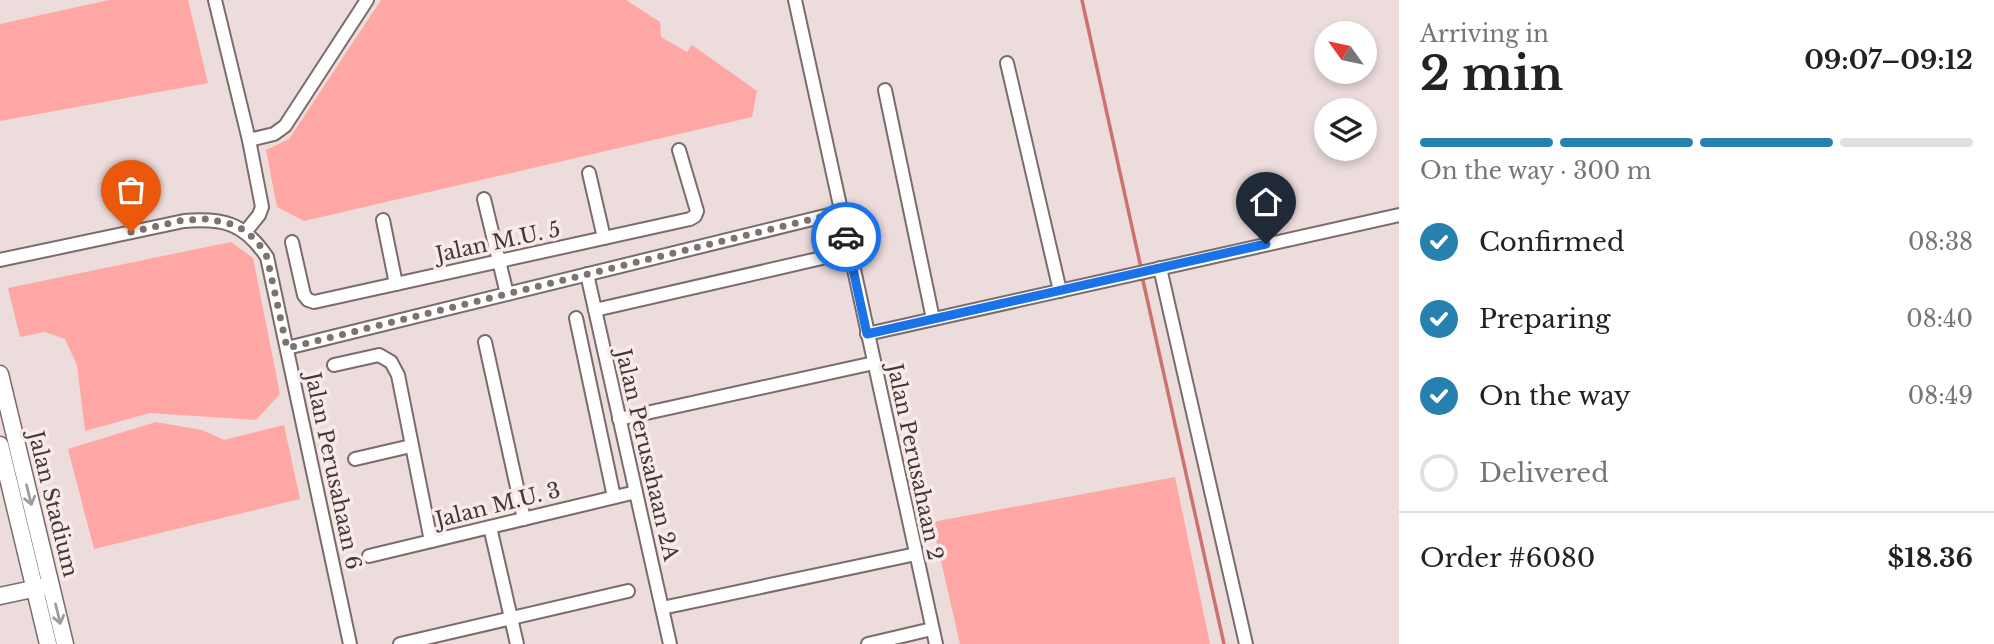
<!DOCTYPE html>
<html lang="en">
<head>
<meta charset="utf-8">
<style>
	:root { --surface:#fff; --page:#f2f2f2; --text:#222; --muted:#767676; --line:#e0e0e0; --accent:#2681af }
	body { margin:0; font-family:"Libre Baskerville",serif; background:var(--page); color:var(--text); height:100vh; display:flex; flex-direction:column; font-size:26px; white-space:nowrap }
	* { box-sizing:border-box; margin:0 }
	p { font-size:23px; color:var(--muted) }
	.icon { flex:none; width:38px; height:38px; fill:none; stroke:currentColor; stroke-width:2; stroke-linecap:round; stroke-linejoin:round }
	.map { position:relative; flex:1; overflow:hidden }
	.sheet { display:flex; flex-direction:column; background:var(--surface); width:595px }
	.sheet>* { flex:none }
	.needle { width:46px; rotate:303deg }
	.tools { position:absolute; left:1314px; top:21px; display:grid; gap:14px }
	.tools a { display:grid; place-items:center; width:63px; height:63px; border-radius:50%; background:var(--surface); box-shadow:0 4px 10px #0003; font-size:35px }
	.pin { position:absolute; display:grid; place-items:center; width:60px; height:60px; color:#fff; margin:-72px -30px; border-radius:50% 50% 50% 0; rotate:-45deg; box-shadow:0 0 7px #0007 }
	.pin .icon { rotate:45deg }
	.courier { position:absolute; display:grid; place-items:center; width:70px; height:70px; margin:-35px; border:5px solid #1a73e8; border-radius:50%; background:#fff; color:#222; box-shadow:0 2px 9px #0007 }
	.overview em { font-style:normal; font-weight:700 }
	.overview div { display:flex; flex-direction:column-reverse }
	.overview { display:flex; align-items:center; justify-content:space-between; height:119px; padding:0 21px }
	h1 { font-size:46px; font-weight:700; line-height:52px }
	.bar { display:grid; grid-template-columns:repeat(4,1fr); gap:10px 7px; align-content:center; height:84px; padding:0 21px }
	.bar i { height:9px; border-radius:5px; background:var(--line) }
	.bar .selected { background:var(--accent) }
	.bar p { grid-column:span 4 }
	.line { display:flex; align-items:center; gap:18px; padding:0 21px; border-top:2px solid var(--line) }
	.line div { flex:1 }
	ol { padding:0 21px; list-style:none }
	li { display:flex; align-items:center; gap:21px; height:77px }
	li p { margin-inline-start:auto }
	li .icon { padding:7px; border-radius:50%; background:var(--accent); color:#fff; stroke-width:4 }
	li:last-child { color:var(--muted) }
	li i { width:38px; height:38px; border:4px solid var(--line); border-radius:50% }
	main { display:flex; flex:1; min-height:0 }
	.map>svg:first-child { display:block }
	.green { fill:#fea7a4 }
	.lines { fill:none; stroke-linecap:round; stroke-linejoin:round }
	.stream { stroke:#ce7270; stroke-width:3.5 }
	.minor-casing { stroke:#7a6c6b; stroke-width:16 }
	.tertiary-casing { stroke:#7a6c6b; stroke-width:19 }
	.minor { stroke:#fff; stroke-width:12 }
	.tertiary { stroke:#fff; stroke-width:16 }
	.oneway { stroke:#9f9c9c }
	.done { stroke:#7c7271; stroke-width:7; stroke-dasharray:0 12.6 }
	.route { stroke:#1a73e8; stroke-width:9 }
	.labels { text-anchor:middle; stroke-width:7; stroke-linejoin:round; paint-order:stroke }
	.street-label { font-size:21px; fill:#3f3938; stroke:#f9e9e8 }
</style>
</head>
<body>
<main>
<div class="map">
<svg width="1399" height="644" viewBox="0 0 1399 644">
	<rect width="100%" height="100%" fill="#ecdcdb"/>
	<!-- green -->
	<g class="green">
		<polygon points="109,0 188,0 208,83 0,121 0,24"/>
		<polygon points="381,0 626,0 660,22 661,37 687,52 692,45 757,91 752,117 304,221 277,207 266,150 289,139"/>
		<polygon points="231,242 253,258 280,394 256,420 150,413 85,431 77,365 65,339 45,332 20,337 8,288"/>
		<polygon points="156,422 202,430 224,440 284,425 300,499 94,549 68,449"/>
		<polygon points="1175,477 1210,644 960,644 932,522"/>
	</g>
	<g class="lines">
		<!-- stream -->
		<g class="stream">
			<polyline points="1082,0 1141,268"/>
			<polyline points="1142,276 1224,644"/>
		</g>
		<!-- minor casing -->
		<g class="minor-casing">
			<g id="minor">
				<polyline points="215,0 249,140 262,207 259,215 246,231"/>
				<polyline points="795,0 936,644"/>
				<polyline points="1007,63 1060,291"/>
				<polyline points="885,90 933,319"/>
				<polyline points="249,140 274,134 285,126 367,0"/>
				<polyline points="589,173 604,238"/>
				<polyline points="484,199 507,294"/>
				<polyline points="383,220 396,284"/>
				<polyline points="292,242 304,295 308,300 314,302 690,219 695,216 697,211 679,150"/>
				<path d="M0 260 184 221C224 218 244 223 267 257L350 644"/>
				<polyline points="1160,268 1246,644"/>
				<polyline points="587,274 670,644"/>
				<polyline points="595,310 822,258"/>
				<polyline points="576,318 614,497"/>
				<polyline points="867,334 1399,215"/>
				<polyline points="485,342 524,519"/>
				<polyline points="287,348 841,212"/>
				<polyline points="334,365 379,355 391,362 398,375 431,541"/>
				<polyline points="619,419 874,363"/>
				<polyline points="355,459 411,446"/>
				<polyline points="490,527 517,644"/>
				<polyline points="369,556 636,492"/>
				<polyline points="662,608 916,554"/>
				<polyline points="400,644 628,591"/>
				<polyline points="868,644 932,629"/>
			</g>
		</g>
		<!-- tertiary casing -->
		<g class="tertiary-casing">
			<g id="tertiary">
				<polyline points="0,374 65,644"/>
				<polyline points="0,445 48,644"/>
				<polyline points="0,596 42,587"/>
			</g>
		</g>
		<!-- minor -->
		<use href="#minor" class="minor"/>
		<!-- tertiary -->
		<use href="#tertiary" class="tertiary"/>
	</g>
	<!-- one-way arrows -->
	<defs><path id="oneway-shaft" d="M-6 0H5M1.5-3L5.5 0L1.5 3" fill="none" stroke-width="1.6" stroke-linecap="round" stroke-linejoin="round" transform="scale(1.75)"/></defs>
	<g class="oneway">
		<use href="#oneway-shaft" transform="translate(29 495) rotate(76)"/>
		<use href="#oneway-shaft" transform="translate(58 614) rotate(76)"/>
	</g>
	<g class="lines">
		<!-- done -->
		<polyline class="done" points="131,232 184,220 208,219 231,224 246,231 259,244 267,257 287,348 841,212 846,237"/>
		<!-- route -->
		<polyline class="route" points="846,237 867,334 1266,244"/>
	</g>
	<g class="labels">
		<!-- street labels -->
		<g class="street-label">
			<text transform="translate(498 242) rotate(-12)" y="7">Jalan M.U. 5</text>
			<text transform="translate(647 455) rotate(77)" y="7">Jalan Perusahaan 2A</text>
			<text transform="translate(915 462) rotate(78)" y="7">Jalan Perusahaan 2</text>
			<text transform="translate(333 471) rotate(78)" y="7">Jalan Perusahaan 6</text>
			<text transform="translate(53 504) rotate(76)" y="7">Jalan Stadium</text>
			<text transform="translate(498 505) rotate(-14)" y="7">Jalan M.U. 3</text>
		</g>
	</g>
</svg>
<div class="tools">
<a><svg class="needle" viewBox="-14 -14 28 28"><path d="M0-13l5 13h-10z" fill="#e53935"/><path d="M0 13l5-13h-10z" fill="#767676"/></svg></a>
<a><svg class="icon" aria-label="layers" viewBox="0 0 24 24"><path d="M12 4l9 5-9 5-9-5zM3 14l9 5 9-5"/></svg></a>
</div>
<div class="pin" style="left:131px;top:232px;background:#ea580c"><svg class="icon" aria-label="bag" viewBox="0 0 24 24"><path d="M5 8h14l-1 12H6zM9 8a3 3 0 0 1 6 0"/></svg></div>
<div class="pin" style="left:1266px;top:244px;background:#1f2937"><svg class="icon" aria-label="home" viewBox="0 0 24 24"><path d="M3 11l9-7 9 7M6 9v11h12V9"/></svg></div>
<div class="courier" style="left:846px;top:237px"><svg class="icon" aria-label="car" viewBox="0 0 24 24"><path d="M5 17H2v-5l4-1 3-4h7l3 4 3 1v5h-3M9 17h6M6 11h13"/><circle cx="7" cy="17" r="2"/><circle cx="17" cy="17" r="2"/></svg></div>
</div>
<section class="sheet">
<div class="overview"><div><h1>2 min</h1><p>Arriving in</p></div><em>09:07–09:12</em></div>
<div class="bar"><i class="selected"></i><i class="selected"></i><i class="selected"></i><i></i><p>On the way · 300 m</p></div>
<ol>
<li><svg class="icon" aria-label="check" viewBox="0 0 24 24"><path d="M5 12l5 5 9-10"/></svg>Confirmed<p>08:38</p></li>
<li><svg class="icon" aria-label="check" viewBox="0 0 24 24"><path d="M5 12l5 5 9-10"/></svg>Preparing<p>08:40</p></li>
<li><svg class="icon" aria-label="check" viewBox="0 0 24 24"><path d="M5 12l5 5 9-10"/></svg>On the way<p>08:49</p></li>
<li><i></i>Delivered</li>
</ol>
<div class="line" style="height:91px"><div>Order #6080</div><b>$18.36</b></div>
</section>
</main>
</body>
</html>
